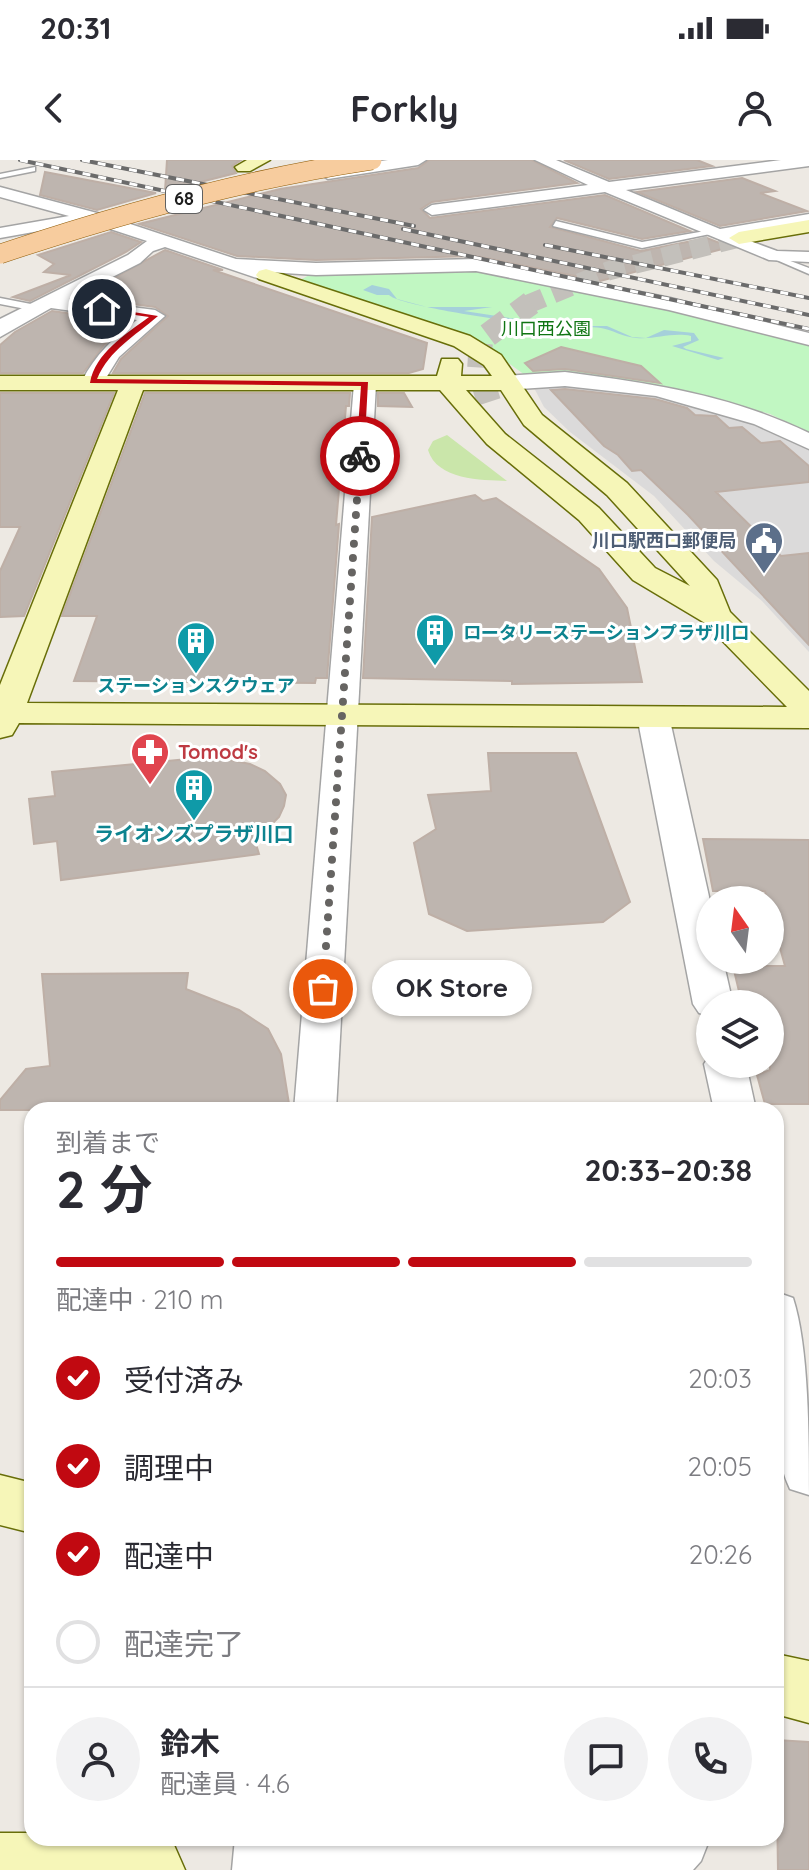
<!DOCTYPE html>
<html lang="ja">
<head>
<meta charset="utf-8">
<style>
	:root { --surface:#fff; --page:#f2f2f3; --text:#2b2b33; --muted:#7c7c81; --line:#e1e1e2; --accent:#c10911 }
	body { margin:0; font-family:Quicksand,"Noto Sans JP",sans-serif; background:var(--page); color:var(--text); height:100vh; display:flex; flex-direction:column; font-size:30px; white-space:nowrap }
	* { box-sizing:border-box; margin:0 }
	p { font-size:26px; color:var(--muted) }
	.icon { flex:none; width:44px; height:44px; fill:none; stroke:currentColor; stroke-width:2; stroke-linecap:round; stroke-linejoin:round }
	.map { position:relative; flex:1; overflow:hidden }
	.side { position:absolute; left:24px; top:942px; width:760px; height:744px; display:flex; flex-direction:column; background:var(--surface); border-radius:24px; box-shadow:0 2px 6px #0004 }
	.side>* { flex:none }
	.needle { width:52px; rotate:346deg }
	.controls { position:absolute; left:696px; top:726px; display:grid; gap:16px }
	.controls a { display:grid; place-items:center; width:88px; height:88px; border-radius:50%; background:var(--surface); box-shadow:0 2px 6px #0004; font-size:40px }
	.pin { position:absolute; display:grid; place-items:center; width:68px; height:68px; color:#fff; margin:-34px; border:4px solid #fff; border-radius:50%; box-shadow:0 2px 8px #0007 }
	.courier { position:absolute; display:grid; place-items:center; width:80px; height:80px; margin:-40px; border:6px solid #c10911; border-radius:50%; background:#fff; color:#222; box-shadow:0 2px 10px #0007 }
	.bubble { position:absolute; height:56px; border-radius:28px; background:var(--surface); box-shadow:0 2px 6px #0004; font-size:26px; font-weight:700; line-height:56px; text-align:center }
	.headline em { font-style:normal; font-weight:700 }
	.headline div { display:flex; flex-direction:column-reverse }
	.headline { display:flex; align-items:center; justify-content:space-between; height:136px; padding:0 32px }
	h1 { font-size:52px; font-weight:700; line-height:60px }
	.bar { display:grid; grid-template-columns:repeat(4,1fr); gap:12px 8px; align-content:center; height:96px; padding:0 32px }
	.bar i { height:10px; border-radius:6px; background:var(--line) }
	.bar .current { background:var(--accent) }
	.bar p { grid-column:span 4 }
	.line { display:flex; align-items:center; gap:20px; padding:0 32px; border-top:2px solid var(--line) }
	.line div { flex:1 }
	.round { display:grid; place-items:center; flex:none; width:84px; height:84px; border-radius:42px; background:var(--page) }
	ol { padding:0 32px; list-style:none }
	li { display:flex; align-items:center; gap:24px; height:88px }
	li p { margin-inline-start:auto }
	li .icon { padding:8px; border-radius:50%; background:var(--accent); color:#fff; stroke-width:4 }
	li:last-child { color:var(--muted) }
	li i { width:44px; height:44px; border:4px solid var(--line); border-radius:50% }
	.status { display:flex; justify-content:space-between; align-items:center; height:56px; padding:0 40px; background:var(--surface); direction:ltr }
	.status svg { height:22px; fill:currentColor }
	header { display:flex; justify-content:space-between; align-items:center; height:104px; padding:0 32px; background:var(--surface); font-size:36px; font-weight:700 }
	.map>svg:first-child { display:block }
	.residential { fill:#dbdada }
	.grass { fill:#cae6aa }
	.park { fill:#c1f7c2 }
	.water { fill:#a5d0da }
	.building { fill:#beb5af; stroke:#beafa6; stroke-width:2 }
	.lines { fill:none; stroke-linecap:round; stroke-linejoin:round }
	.secondary-tunnel-far1 { stroke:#c3c0bb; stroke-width:19; stroke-dasharray:19 10; stroke-linecap:butt }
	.secondary-tunnel { stroke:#c3c0bb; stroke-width:24; stroke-dasharray:24 12; stroke-linecap:butt }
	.lane-casing { stroke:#a4a4a4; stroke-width:3 }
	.street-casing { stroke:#a4a4a4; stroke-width:3 }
	.secondary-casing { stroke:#686e09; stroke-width:3 }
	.lane { fill:#fff; fill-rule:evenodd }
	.street { fill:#fff; fill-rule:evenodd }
	.secondary { fill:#f6f6b8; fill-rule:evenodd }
	.rail-casing { stroke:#6b6b6b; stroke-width:4 }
	.rail { stroke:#fff; stroke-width:3; stroke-dasharray:8; stroke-linecap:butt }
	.primary-bridge-casing { stroke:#8f5b06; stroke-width:20; stroke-linecap:butt }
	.primary-bridge { stroke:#f7cc9e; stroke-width:19 }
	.route { fill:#c10911 }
	.done { stroke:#666462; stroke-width:8; stroke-dasharray:0 14.4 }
	.labels { text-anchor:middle; stroke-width:6; stroke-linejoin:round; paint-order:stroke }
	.shield { fill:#fff; stroke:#616161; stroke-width:2 }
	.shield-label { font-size:18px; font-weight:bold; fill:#1d1d1d }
	.far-park-label { font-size:18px; fill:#107513; stroke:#fff }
	.far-service-label { font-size:18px; font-weight:bold; fill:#4e5e75; stroke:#fff; text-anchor:end }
	.far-culture-label { font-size:18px; font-weight:bold; fill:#0d838f; stroke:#fff; text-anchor:start }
	.health-label { font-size:20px; font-weight:bold; fill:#be3a42; stroke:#fff; text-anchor:start }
	.culture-label { font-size:20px; font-weight:bold; fill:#0d838f; stroke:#fff }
</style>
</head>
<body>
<div class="status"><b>20:31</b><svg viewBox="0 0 49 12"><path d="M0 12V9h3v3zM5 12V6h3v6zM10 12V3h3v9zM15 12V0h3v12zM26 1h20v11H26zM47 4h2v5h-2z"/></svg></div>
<header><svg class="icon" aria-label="back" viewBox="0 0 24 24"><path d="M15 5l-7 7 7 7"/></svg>Forkly<svg class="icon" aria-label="person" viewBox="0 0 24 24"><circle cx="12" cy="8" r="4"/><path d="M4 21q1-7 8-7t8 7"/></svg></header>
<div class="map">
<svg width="809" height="1710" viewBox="0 0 809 1710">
	<rect width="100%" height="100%" fill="#ede9e3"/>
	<!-- residential -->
	<polygon class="residential" points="532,224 638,229 752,260 809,286 809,492 762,441 714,401 654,336 570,272 544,247"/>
	<!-- grass -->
	<path class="grass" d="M447 275 507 321C481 320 437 320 428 290L433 281Z"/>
	<!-- park -->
	<polygon class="park" points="477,107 809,181 809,273 770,254 670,227 525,215 486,187 300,120 315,112"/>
	<!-- water -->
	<path class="water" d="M372 125 389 129 397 139 427 147H492L464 151 562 166H607L632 177 646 178 664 170 694 173 699 180 683 187 686 189 724 198 718 200 672 186 691 181V176C671 172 655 180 636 178 623 177 613 170 601 168 586 166 572 168 558 167 533 165 401 147 389 135H377L363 130Z"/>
	<!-- building -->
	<g class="building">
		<polygon points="167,0 241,0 232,6 236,13 165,31"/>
		<polygon points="429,0 532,0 577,23 432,42 421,49 430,58 605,35 690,71 642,79 557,58 550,67 641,91 707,78 730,87 600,121 476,96 316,100 237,96 139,64 280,29 418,8"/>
		<polygon points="564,0 697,0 712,6 609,19"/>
		<polygon points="45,12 156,33 97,50 40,35"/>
		<polygon points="742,18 775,31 760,33 807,51 720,66 637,32"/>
		<polygon points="111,72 141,82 126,92 30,141 13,137 71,115 44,112 54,104 38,95"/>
		<polygon points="165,90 223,110 213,110 427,183 423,209 409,213 113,213 121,199 168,156 155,147 79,137"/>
		<polygon points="52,151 129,162 104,185 83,213 0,213 0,185 15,172"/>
		<polygon points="561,187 641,206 660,223 565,209 533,211 525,203"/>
		<polygon points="565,229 655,239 687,248 695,255 716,256 729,268 742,267 761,283 780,281 809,306 809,322 716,332 781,396 809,393 809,485 688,355 641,310 632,311 618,295 604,286 551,230"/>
		<polygon points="0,233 114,233 24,456 0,457 0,411 20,367 0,367"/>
		<polygon points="145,233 350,233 349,246 346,246 336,365 339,364 327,518 316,518 315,523 74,521 97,456 62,456"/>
		<polygon points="378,233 404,233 412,247 378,246"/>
		<polygon points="475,335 483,341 496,338 599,409 627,448 642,522 512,524 512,521 363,518 372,357"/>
		<polygon points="488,593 576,593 630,742 603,762 467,771 429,754 414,683 436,669 428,635 491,631"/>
		<polygon points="188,599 225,599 250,604 265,611 280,624 286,635 284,646 279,657 255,681 259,694 61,720 57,681 34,684 29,639 55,636 52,612"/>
		<polygon points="703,679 809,680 809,944 765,944 757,915 770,910 770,844 742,844 733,806 785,806 770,751 770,740 767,740 765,731 713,731"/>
		<polygon points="188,813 186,829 239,850 268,869 281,894 290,950 0,950 0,940 26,909 50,906 42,814"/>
		<polygon points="776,1580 809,1582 809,1710 778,1710"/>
	</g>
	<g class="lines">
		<!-- secondary-tunnel-far1 -->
		<polyline class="secondary-tunnel-far1" points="526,145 608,111 739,78"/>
		<!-- secondary-tunnel -->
		<polyline class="secondary-tunnel" points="489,242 479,211 481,180 531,143"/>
		<!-- lane casing -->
		<g class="lane-casing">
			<g id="lane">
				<polygon points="35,7 35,11 0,18 0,14"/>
				<polygon points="556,61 642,82 711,70 715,73 642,88 553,66"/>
				<polygon points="772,94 809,108 809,114 772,98"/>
				<polygon points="0,138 36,145 41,148 36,151 0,144"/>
			</g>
		</g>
		<!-- street casing -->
		<g class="street-casing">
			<g id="street">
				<polygon points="388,0 426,0 418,5 328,19 320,14 328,9"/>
				<polygon points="535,0 556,0 609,22 781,0 809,0 809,6 626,30 720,69 809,54 809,64 737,76 777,91 809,92 809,102 769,100 605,32 432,55 424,50 432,45 588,25"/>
				<path d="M0 27 97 53 236 99 316 103 476 99 670 138 809 173V185L669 150 476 111 316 115 268 112 267 117 260 119 165 87 153 91 140 103 69 139 155 150 165 156 119 197 101 226 93 228 82 221C95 195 114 177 137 160L51 148 0 177V159L128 95 147 81 89 62 0 78V68L69 56 0 37Z"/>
				<path d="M565 212C650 223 731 235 809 273V289L754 264 656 236 565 226 506 230 495 223 506 216Z"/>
				<polygon points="365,217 376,224 336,950 294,950 354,224"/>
				<polygon points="653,547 664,549 669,556 710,741 710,800 723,800 733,844 710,844 710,856 699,853 693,844 637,556 642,549"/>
				<polygon points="710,895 710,904 746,904 756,950 714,950 704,904"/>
				<path d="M776 1132 793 1138C809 1187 809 1279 809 1335L790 1329C766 1279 776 1189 776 1132Z"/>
				<polygon points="235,1678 299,1678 298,1683 311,1678 710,1678 701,1701 693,1710 232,1710"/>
			</g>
		</g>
		<!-- secondary casing -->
		<g class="secondary-casing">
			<g id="secondary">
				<polygon points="247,0 270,0 250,11 238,11 235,7"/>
				<polygon points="809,60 809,72 739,84 729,78 739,72"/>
				<path d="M266 109 470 176 501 195 542 255 627 323 717 420 730 452 809 531V568L19 563 12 575 0 578V525L118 230H0V216H437L442 199H458L462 204 461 216H492L484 205 454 186 259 119 256 115 259 111ZM143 230H440L487 284 579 360 633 420 705 463 787 547 27 543ZM466 230H501L524 265 607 335 690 426 655 408 599 348 505 274Z"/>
				<polygon points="0,1315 32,1323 32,1373 0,1365"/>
				<polygon points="776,1494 809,1501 809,1563 776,1554"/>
				<polygon points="0,1673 32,1673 32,1678 158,1678 174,1685 185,1710 0,1710"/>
			</g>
		</g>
		<!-- lane -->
		<use href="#lane" class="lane"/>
		<!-- street -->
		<use href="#street" class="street"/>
		<!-- secondary -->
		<use href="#secondary" class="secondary"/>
		<!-- rail casing -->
		<g class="rail-casing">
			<g id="rail">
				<polyline points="20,0 809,169"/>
				<polyline points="82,0 414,66"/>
				<polyline points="403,69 809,155"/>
				<polyline points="545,85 809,138"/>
			</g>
		</g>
		<!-- rail -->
		<use href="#rail" class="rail"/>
		<!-- primary-bridge casing -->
		<g class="primary-bridge-casing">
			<path id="primary-bridge" d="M0 94C122 53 245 19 372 0"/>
		</g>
		<!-- primary-bridge -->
		<use href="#primary-bridge" class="primary-bridge"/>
	</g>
	<!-- route -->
	<path class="route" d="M102 147 158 156C134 177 110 189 97 219L368 222 364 296H356L361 226 90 223C95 193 126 174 149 157L100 150Z"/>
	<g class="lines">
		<!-- done -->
		<polyline class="done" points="323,829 360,296"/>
	</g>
	<!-- icons -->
	<defs>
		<g id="civic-pin" transform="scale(2)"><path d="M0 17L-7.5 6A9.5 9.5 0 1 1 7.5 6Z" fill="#5c6f8a" stroke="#fff"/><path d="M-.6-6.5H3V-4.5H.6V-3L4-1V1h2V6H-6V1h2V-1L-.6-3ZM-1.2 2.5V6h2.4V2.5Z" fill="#fff"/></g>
		<g id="building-pin" transform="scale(2)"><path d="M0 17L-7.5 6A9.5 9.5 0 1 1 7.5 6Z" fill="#0f9aa8" stroke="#fff"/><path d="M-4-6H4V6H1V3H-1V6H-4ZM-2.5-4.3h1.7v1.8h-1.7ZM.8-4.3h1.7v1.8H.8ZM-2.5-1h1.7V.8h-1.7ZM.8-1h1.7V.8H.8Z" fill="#fff"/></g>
		<g id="pharmacy-pin" transform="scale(2)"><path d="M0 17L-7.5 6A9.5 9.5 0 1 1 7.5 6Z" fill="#e0444e" stroke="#fff"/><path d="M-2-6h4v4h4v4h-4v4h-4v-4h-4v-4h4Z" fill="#fff"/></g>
	</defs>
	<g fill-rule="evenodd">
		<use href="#civic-pin" x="764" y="381"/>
		<use href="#building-pin" x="435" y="473"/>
		<use href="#building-pin" x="196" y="481"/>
		<use href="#pharmacy-pin" x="150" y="592"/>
		<use href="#building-pin" x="194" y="628"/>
	</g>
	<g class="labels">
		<!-- shield labels -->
		<rect class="shield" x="166" y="25" width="36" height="28" rx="6"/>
		<g class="shield-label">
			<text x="184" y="45">68</text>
		</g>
		<!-- far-park labels -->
		<g class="far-park-label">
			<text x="546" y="175">川口西公園</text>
		</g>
		<!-- far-service labels -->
		<g class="far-service-label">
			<text x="736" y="387">川口駅西口郵便局</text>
		</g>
		<!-- far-culture labels -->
		<g class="far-culture-label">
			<text x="463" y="479">ロータリーステーションプラザ川口</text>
			<text x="196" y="532" text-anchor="middle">ステーションスクウェア</text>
		</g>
		<!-- health labels -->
		<g class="health-label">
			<text x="178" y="599">Tomod's</text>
		</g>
		<!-- culture labels -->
		<g class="culture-label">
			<text x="194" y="681">ライオンズプラザ川口</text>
		</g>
	</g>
</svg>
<div class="controls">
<a><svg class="needle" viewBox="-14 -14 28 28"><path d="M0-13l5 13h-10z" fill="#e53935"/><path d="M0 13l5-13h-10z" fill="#7c7c81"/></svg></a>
<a><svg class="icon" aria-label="layers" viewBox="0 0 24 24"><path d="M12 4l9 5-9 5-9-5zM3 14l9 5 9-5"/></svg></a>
</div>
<div class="pin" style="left:323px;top:829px;background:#ea580c"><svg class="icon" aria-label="bag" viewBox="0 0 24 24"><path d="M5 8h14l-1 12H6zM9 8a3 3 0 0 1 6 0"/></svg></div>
<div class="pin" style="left:102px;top:149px;background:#1f2937"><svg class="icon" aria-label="home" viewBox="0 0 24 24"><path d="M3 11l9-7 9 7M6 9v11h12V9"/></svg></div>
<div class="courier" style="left:360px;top:296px"><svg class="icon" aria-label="bike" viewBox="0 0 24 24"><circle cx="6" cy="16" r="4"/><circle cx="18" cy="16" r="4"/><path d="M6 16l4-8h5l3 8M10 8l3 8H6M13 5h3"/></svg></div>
<div class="bubble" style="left:372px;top:800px;width:160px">OK Store</div>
<section class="side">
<div class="headline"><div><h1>2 分</h1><p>到着まで</p></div><em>20:33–20:38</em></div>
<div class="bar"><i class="current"></i><i class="current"></i><i class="current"></i><i></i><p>配達中 · 210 m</p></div>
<ol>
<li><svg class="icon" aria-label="check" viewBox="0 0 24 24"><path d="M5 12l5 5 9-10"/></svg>受付済み<p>20:03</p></li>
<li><svg class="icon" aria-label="check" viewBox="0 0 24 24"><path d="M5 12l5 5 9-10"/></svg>調理中<p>20:05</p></li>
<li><svg class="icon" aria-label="check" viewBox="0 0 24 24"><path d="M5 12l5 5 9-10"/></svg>配達中<p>20:26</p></li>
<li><i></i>配達完了</li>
</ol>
<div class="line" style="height:144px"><a class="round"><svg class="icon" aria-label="person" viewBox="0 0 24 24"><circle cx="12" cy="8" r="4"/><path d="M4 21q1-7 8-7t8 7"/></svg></a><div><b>鈴木</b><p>配達員 · 4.6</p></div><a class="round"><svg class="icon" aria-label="chat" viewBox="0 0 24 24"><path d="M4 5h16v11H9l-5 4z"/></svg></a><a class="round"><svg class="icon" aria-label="phone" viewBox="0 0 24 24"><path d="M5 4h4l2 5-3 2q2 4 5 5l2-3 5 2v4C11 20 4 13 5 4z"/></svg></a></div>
</section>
</div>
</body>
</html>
